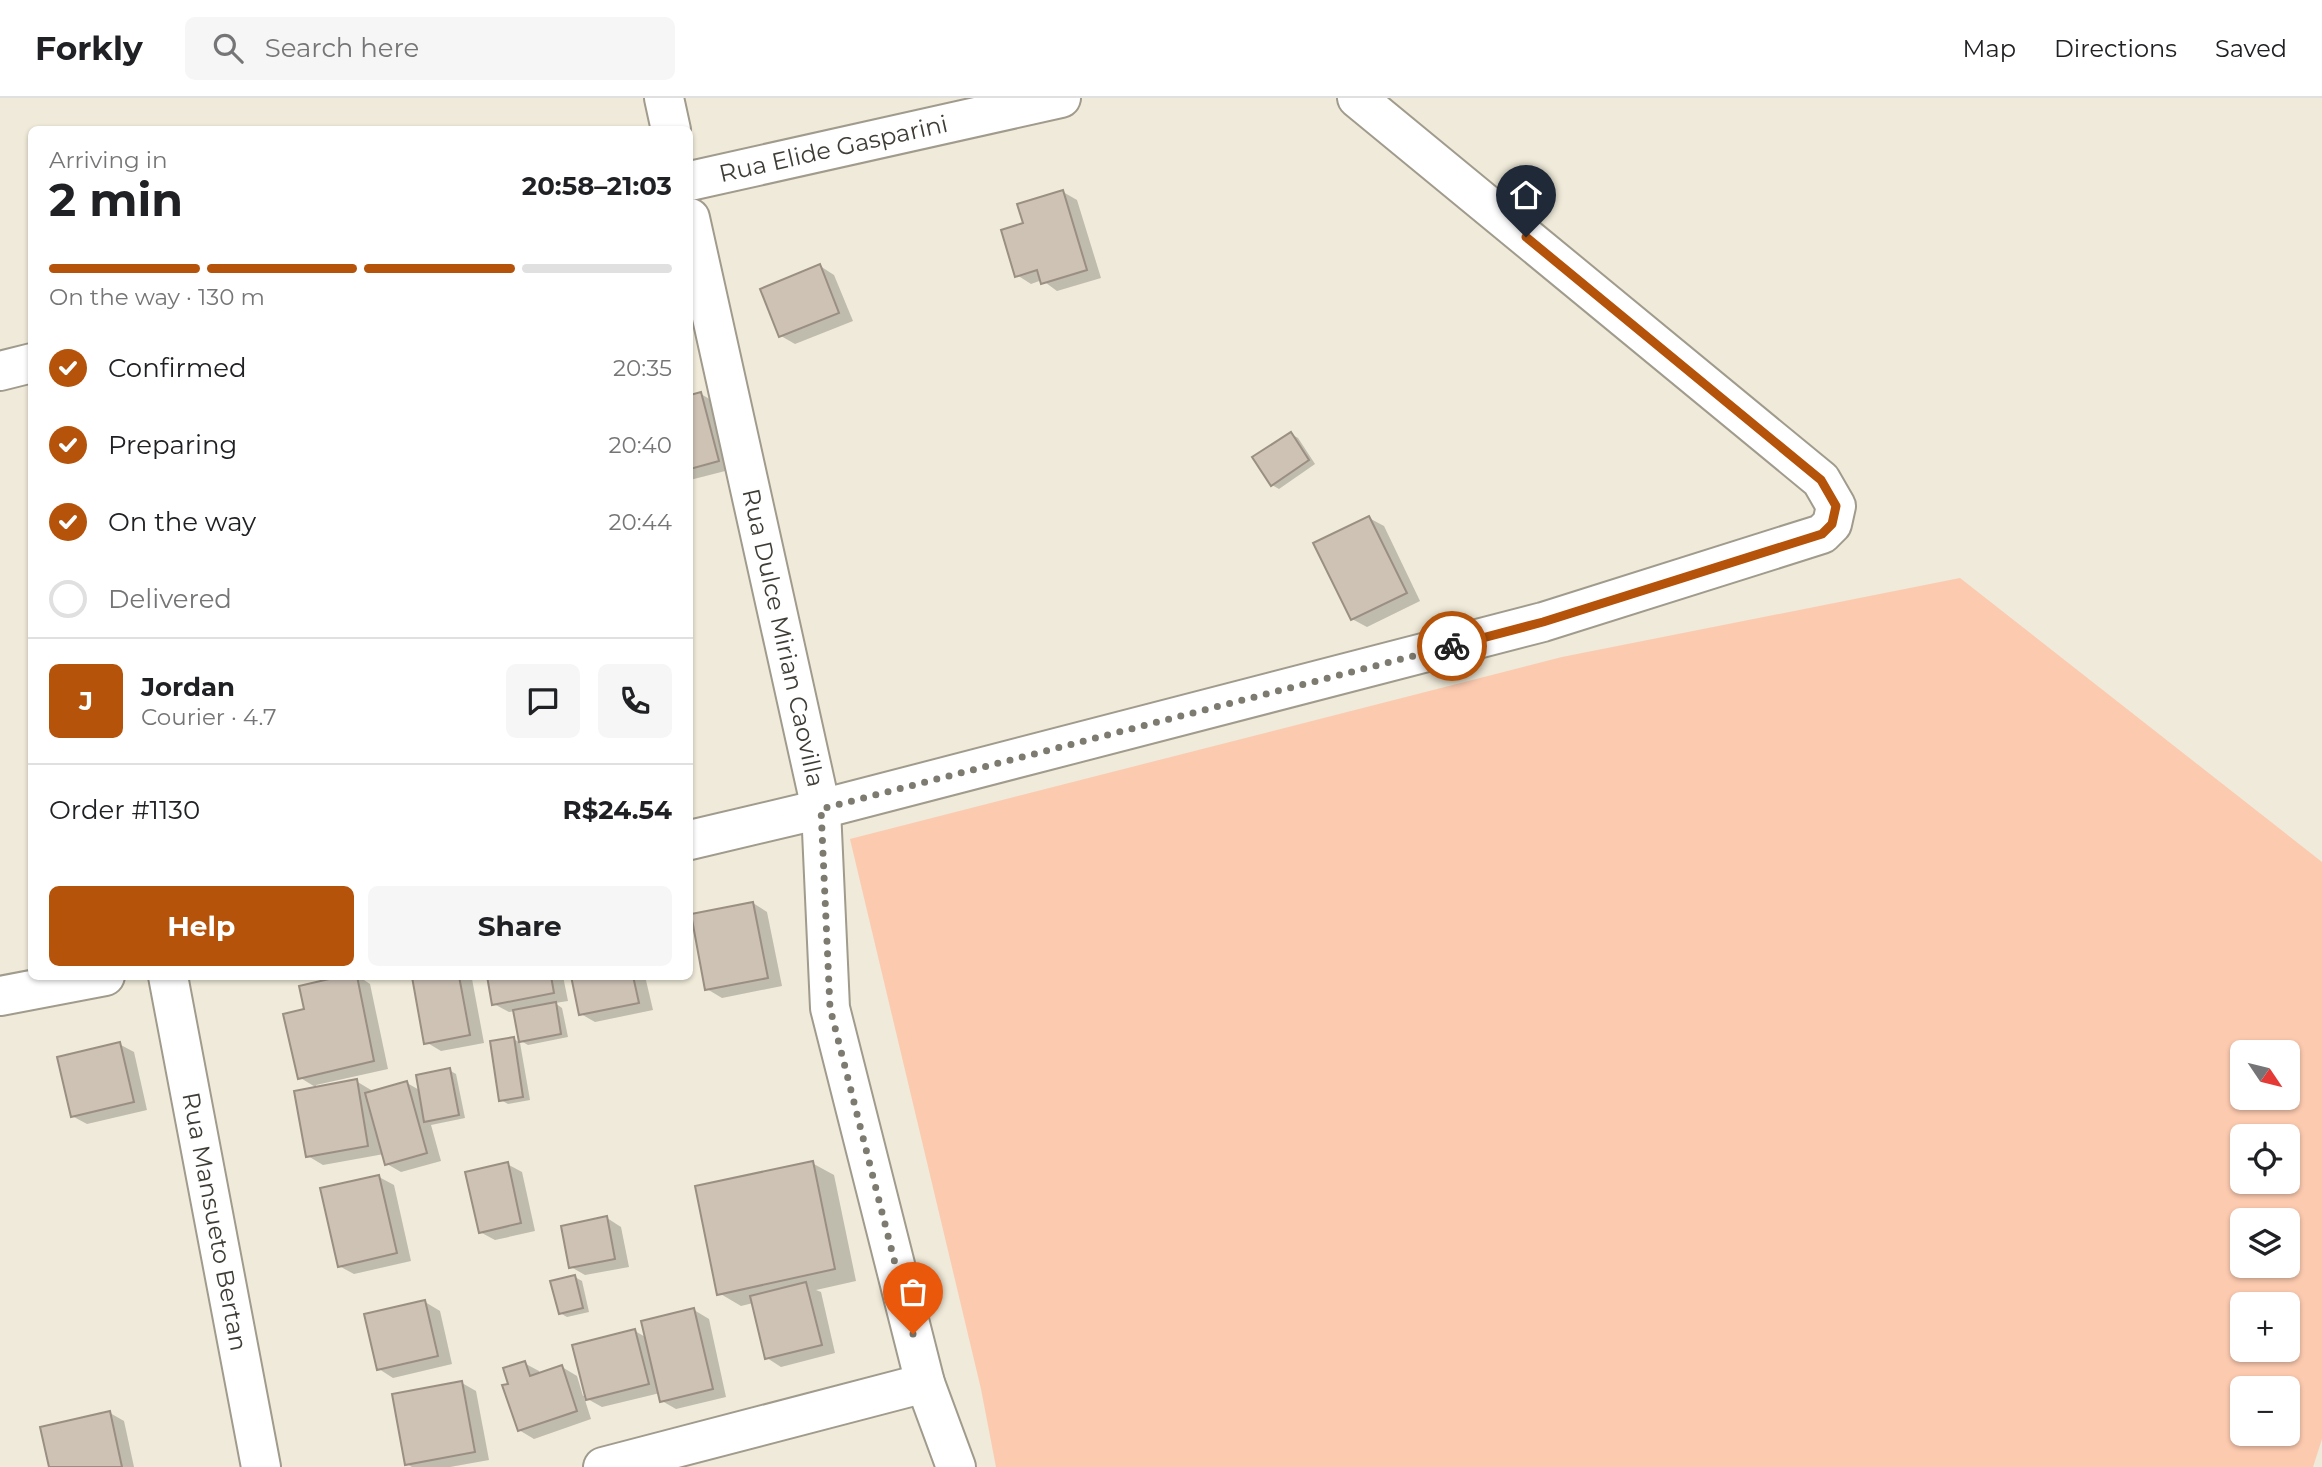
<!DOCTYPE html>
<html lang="en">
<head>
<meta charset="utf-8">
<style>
	:root { --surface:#fff; --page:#f6f6f6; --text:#202124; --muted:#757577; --line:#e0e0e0; --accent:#b45309 }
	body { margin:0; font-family:Montserrat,sans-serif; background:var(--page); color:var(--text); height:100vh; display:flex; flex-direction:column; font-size:26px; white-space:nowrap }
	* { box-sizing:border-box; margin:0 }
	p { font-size:23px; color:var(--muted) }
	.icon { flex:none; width:38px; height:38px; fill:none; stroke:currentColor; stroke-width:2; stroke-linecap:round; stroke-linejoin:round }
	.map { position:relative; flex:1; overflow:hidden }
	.side { position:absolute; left:28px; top:28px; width:665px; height:854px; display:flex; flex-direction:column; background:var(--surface); border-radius:10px; box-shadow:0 2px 5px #0004 }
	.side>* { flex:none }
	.needle { width:46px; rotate:125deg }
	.fabs { position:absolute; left:2230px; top:942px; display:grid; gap:14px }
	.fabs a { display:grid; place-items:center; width:70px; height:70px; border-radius:10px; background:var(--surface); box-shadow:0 2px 5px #0004; font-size:35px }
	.pin { position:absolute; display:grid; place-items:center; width:60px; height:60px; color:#fff; margin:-72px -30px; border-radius:50% 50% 50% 0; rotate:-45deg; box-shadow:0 0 7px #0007 }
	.pin .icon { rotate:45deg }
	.courier { position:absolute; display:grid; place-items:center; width:70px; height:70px; margin:-35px; border:5px solid #b45309; border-radius:50%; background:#fff; color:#222; box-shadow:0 2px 9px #0007 }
	.head em { font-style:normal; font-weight:700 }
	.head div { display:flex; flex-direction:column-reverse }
	.head { display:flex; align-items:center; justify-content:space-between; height:119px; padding:0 21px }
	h1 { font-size:46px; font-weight:700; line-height:52px }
	.bar { display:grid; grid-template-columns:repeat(4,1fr); gap:10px 7px; align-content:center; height:84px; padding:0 21px }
	.bar i { height:9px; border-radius:5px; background:var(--line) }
	.bar .on { background:var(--accent) }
	.bar p { grid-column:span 4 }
	.line { display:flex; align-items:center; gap:18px; padding:0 21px; border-top:2px solid var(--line) }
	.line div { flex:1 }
	.round { display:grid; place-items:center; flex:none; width:74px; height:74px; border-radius:10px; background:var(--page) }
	ol { padding:0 21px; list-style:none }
	li { display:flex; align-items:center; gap:21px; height:77px }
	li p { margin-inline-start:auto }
	li .icon { padding:7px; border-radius:50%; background:var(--accent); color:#fff; stroke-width:4 }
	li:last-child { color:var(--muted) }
	li i { width:38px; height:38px; border:4px solid var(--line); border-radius:50% }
	.button { display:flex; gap:14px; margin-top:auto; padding:14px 21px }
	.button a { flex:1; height:80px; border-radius:10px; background:var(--accent); color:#fff; font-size:28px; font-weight:700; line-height:80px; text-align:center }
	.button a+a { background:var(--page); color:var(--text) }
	header { display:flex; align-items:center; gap:42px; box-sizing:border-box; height:98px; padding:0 35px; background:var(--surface); border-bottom:2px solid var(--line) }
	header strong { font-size:33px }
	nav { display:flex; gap:38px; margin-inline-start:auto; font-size:24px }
	.search { width:490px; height:63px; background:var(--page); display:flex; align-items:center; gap:18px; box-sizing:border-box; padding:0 24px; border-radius:10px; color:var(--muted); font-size:26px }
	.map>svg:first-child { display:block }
	.green { fill:#fccaaf; fill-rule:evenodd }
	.shadow { fill:#0003 }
	.building { fill:#cec2b5; stroke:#9a8f82; stroke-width:2 }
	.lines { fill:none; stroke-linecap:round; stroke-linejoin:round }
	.street-casing { stroke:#a09b8c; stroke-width:42 }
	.street { stroke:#fff; stroke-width:38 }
	.done { stroke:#7d7a6f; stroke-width:7; stroke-dasharray:0 12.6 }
	.route { stroke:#b45309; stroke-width:9 }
	.labels { text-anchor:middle; stroke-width:5; stroke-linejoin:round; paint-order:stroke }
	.street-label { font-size:24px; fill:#3f3d36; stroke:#efead9 }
</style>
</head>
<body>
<header>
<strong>Forkly</strong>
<div class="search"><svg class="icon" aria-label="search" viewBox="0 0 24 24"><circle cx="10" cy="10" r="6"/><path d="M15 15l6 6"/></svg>Search here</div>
<nav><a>Map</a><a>Directions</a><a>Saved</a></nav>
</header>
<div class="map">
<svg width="2322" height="1369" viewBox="0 0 2322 1369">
	<rect width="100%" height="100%" fill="#efead9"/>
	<!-- green -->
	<path class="green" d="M1960 480 2322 764V1341L2313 1369H996L981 1291 850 741 1562 559ZM2242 954H2287V999H2242ZM2242 1038H2287V1083H2242ZM2242 1122H2287V1167H2242ZM2242 1206H2287V1251H2242ZM2242 1290H2287V1335H2242Z"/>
	<!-- shadow -->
	<g class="shadow">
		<polygon points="1063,94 1077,102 1101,180 1057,193 1042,182 1031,186 1017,177 1025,126"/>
		<polygon points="820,168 834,177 853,223 795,246 781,238"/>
		<polygon points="701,296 716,305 733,371 690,382 690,299"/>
		<polygon points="1291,336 1298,340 1315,366 1279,391 1272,387"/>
		<polygon points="1369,420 1384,428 1420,503 1367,529 1352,521"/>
		<polygon points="753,805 767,814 782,888 722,900 707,891"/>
		<polygon points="350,878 358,878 370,886 388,971 316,987 317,990 299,979 306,912"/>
		<polygon points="424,878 468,878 472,881 484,945 441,953 426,944 414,880"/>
		<polygon points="489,878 563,878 568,903 555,905 562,910 568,939 528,947 521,943 515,913 509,914 494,906"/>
		<polygon points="573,878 645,878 653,912 595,924 581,916"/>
		<polygon points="514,941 520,945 530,1002 508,1006 501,1002"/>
		<polygon points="119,946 134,954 147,1012 87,1026 72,1018"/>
		<polygon points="449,972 456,976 465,1020 431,1027 441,1063 401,1074 387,1066 384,1056 323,1067 308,1058 356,983 371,992 372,995 407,985 421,993"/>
		<polygon points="812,1065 834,1077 856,1183 816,1192 821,1194 835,1255 781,1269 767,1260 753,1205 741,1208 719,1195"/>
		<polygon points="507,1066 522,1074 535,1133 495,1142 480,1134"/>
		<polygon points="379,1079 394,1087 411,1163 354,1176 339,1168"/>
		<polygon points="607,1120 621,1129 629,1169 585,1177 571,1169"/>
		<polygon points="575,1179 582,1183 589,1214 567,1219 560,1215"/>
		<polygon points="425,1204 440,1213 452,1266 393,1280 379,1271"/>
		<polygon points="694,1212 709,1221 726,1299 676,1311 662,1303 660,1295 602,1309 584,1299 591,1321 534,1341 519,1332 511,1287 524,1265 539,1273 540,1277 562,1269 577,1278 583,1298 586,1297 635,1233 647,1240"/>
		<polygon points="462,1285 476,1293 489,1362 450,1369 412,1369 407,1366"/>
		<polygon points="110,1315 124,1323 134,1369 51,1369"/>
	</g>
	<!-- building -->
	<g class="building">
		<polygon points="1063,92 1087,172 1041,186 1037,172 1015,179 1001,132 1023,125 1017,106"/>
		<polygon points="820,166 839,215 779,239 760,191"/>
		<polygon points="701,294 719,363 690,371 690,297"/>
		<polygon points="1291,334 1309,362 1271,388 1252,359"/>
		<polygon points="1369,418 1407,495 1351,522 1313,445"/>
		<polygon points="753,804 768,880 705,892 691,816"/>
		<polygon points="342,878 357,878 374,963 298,981 283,916 304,911 299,888"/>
		<polygon points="459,878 470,937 424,946 412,879"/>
		<polygon points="487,878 551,878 554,895 492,907"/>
		<polygon points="571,878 633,878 639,905 579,917"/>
		<polygon points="556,904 561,936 519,944 513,912"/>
		<polygon points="514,939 523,999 499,1003 490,943"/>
		<polygon points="120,944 134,1004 71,1019 57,959"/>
		<polygon points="450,970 459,1017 424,1024 416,977"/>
		<polygon points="357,981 368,1048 306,1059 294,993"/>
		<polygon points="407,983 427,1055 385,1067 365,995"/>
		<polygon points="813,1063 835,1171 717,1197 695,1088"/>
		<polygon points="508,1064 521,1125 479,1135 465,1074"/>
		<polygon points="379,1077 397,1155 338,1169 320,1090"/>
		<polygon points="607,1118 615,1161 569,1170 561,1128"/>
		<polygon points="575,1177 583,1210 559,1216 550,1183"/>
		<polygon points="806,1184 822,1247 765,1261 750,1198"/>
		<polygon points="425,1202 438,1258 377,1272 364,1216"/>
		<polygon points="694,1210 713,1291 660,1304 641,1223"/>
		<polygon points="635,1231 649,1286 586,1302 572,1247"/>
		<polygon points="525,1263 530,1278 562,1267 577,1313 518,1333 502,1287 508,1286 503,1270"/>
		<polygon points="462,1283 475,1354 405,1367 392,1296"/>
		<polygon points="110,1313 122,1369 49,1369 40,1329"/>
	</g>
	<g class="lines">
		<!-- street casing -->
		<g class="street-casing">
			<g id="street">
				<polyline points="664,0 671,32"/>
				<path id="s1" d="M690 83 1061 0"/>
				<path id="s2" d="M690 120 821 711 830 910 925 1285 956 1369"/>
				<polyline points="0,273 32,265"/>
				<polyline points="690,742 821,711 1543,524 1822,436 1832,426 1836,408 1821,382 1357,0"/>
				<path id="s3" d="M168 878 261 1369"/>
				<polyline points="0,898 105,878"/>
				<polyline points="603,1369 925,1285"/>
			</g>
		</g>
		<!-- street -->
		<use href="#street" class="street"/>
	</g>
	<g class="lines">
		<!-- done -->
		<polyline class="done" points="913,1236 830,910 821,711 1452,548"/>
		<!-- route -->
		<polyline class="route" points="1452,548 1543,524 1822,436 1832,426 1836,408 1821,382 1526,139"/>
	</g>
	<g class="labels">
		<!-- street labels -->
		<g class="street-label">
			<text dy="8" stroke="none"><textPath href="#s1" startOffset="147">Rua Elide Gasparini</textPath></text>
			<text dy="8" stroke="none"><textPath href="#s2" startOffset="430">Rua Dulce Mirian Caovilla</textPath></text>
			<text dy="8" stroke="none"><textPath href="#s3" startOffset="250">Rua Mansueto Bertan</textPath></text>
		</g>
	</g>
</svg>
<div class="fabs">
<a><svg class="needle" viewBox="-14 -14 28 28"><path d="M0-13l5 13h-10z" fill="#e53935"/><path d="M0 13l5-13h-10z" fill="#757577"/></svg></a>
<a><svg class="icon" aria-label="locate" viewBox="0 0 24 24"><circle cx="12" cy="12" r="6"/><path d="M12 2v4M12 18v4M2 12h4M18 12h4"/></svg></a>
<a><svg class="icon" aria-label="layers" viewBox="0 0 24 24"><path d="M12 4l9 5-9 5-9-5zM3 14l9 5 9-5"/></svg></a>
<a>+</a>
<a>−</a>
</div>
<div class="pin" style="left:913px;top:1236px;background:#ea580c"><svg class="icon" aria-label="bag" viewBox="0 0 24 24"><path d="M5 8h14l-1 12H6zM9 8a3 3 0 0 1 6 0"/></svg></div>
<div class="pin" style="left:1526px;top:139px;background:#1f2937"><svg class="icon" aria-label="home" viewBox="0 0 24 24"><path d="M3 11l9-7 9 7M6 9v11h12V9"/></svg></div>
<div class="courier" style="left:1452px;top:548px"><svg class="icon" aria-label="bike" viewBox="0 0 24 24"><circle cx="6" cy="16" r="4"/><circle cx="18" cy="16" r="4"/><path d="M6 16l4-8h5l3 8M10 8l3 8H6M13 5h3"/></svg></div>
<section class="side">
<div class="head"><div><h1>2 min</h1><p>Arriving in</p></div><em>20:58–21:03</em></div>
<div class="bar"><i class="on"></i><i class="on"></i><i class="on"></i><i></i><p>On the way · 130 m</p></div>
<ol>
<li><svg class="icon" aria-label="check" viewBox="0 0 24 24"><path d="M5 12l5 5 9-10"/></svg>Confirmed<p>20:35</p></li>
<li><svg class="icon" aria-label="check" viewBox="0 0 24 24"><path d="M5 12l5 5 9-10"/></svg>Preparing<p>20:40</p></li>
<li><svg class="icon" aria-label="check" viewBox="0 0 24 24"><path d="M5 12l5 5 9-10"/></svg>On the way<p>20:44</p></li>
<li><i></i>Delivered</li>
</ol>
<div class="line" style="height:126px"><b class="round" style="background:var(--accent);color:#fff">J</b><div><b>Jordan</b><p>Courier · 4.7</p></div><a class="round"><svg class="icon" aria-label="chat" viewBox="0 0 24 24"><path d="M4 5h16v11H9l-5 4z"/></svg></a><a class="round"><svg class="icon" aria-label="phone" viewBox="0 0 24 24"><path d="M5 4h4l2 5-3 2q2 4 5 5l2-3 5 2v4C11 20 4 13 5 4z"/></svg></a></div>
<div class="line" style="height:91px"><div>Order #1130</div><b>R$24.54</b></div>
<div class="button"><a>Help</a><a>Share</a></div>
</section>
</div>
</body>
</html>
